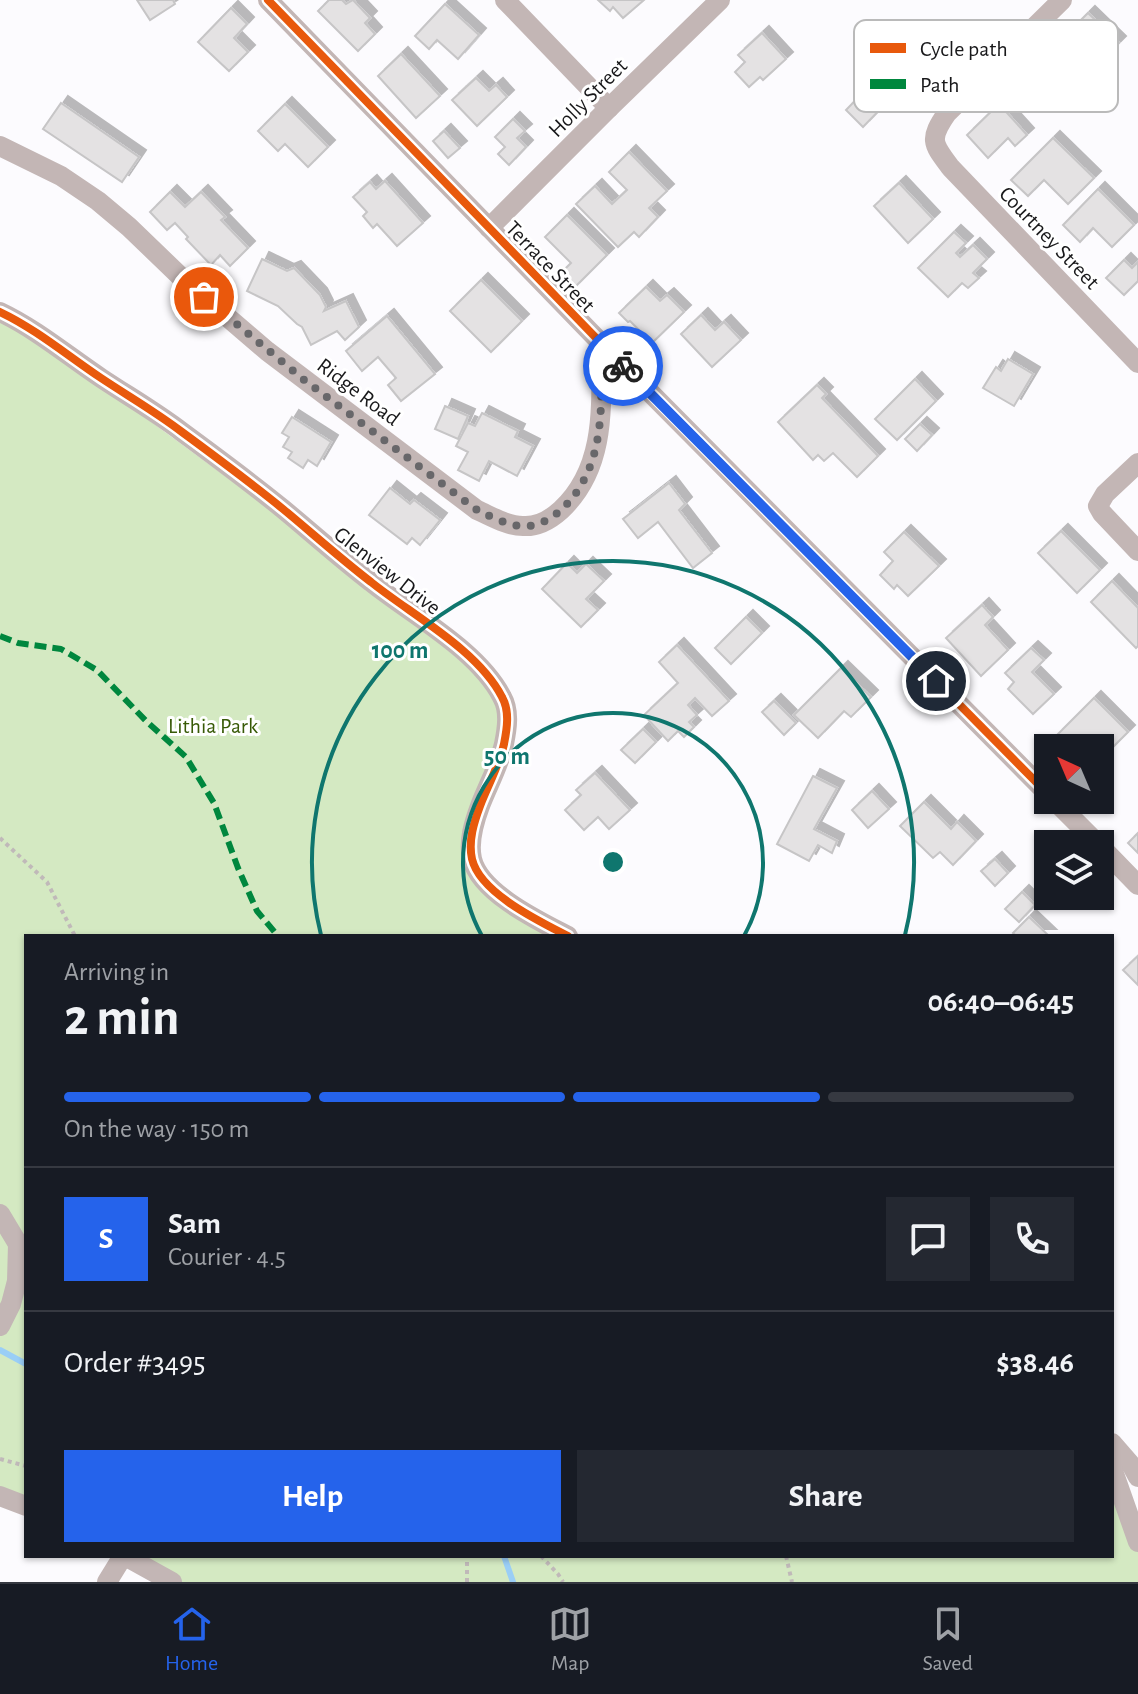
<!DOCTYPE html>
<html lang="en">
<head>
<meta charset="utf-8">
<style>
	:root { --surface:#171b24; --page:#242831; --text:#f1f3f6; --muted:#9ea1a6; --line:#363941; --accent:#2563eb }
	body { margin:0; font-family:"Alegreya Sans",sans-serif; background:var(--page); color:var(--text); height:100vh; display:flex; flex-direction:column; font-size:30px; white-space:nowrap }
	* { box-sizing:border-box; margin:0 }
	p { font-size:26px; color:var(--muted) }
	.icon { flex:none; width:44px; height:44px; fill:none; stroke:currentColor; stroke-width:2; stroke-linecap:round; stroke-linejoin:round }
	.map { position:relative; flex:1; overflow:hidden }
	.panel { position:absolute; left:24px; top:934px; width:1090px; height:624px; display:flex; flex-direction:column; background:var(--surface); border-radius:0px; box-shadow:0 2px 6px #0004 }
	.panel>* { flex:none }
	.needle { width:52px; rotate:316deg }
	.tools { position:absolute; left:1034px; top:734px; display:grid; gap:16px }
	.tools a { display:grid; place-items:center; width:80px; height:80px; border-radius:0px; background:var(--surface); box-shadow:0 2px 6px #0004; font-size:40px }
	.pin { position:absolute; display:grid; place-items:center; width:68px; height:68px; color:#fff; margin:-34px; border:4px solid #fff; border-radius:50%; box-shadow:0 2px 8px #0007 }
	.courier { position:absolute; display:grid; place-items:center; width:80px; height:80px; margin:-40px; border:6px solid #2563eb; border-radius:50%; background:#fff; color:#222; box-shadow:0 2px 10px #0007 }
	.summary em { font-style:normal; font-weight:700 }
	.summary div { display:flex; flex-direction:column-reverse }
	.summary { display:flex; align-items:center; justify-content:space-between; height:136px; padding:0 40px }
	h1 { font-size:52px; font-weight:700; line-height:60px }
	.bar { display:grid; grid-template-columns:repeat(4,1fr); gap:12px 8px; align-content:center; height:96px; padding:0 40px }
	.bar i { height:10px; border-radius:6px; background:var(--line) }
	.bar .on { background:var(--accent) }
	.bar p { grid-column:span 4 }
	.line { display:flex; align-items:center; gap:20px; padding:0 40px; border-top:2px solid var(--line) }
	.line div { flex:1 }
	.round { display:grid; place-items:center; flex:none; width:84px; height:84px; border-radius:0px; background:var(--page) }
	.primary-button { display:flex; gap:16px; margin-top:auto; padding:16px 40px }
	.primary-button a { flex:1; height:92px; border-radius:0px; background:var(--accent); color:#fff; font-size:32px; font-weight:700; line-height:92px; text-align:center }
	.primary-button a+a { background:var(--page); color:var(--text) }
	.menu { display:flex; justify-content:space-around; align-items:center; height:112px; border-top:2px solid var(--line); background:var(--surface); font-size:22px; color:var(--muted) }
	.menu a { display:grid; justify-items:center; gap:4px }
	.menu .on { color:var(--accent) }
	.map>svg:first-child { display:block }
	.green { fill:#d4e9c2 }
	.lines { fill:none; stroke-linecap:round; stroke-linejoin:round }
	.stream { stroke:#9acef6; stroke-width:6 }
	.building { fill:#e4e2e3; stroke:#c6c5c6; stroke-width:2; filter:url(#shadow) }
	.path { stroke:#c0b9b9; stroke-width:4; stroke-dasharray:4 4; stroke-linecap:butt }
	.street { stroke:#c3b6b5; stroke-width:20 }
	.quiet { stroke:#00873e; stroke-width:6; stroke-dasharray:12 6; stroke-linecap:butt }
	.cycleway-casing { stroke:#fff; stroke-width:13 }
	.cycleway { stroke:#e8590c; stroke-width:8 }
	.done { stroke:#68676a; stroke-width:8; stroke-dasharray:0 14.4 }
	.route { stroke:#2563eb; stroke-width:10 }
	.ring { fill:none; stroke:#0f766e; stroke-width:4 }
	.labels { text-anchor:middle; stroke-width:6; stroke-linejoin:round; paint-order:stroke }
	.street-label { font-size:22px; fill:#18181a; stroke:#fff }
	.park-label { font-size:22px; fill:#385a07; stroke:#fff }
	.key { fill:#fff; stroke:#bababa; stroke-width:2 }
	.key-label { font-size:22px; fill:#18181a }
	.centre { fill:#0f766e; stroke:#fff; stroke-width:4 }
	.ring-label { font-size:24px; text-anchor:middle; font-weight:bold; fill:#0f766e; stroke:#fff; stroke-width:6; stroke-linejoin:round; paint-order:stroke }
</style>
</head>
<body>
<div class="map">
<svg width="1138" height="1582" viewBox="0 0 1138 1582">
	<defs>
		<filter id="shadow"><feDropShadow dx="7" dy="-7" stdDeviation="0" flood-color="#0004"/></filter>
	</defs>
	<rect width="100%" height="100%" fill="#fcfbfe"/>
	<!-- green -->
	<g class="green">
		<polygon points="0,311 371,583 504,699 472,862 568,936 26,936 26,1506 0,1496"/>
		<polygon points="1112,1468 1138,1542 1138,1582 172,1582 125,1556 1112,1556"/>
	</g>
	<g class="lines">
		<!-- stream -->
		<g class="stream">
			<polyline points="0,1350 26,1364"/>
			<polyline points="504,1556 513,1582"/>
		</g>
	</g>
	<!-- building -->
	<g class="building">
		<polygon points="137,0 173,0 175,4 150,20"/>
		<polygon points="329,0 342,0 346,4 353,0 370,18 365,23 375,34 358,51 318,11"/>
		<polygon points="598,0 644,0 623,18 613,7 610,11"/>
		<polygon points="445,4 479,35 458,59 437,40 429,49 415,36"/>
		<polygon points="231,8 247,24 234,38 248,52 229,71 198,42"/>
		<polygon points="1088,13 1119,43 1100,62 1086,48 1077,57 1090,70 1084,76 1054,47"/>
		<polygon points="762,33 786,59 763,80 760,77 749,87 735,72 745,62 738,55"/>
		<polygon points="401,54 440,96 416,118 378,76"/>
		<polygon points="476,78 489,91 496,85 507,97 477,126 452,100"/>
		<polygon points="874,81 891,98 863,127 846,110"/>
		<polygon points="61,103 139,157 122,182 43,129"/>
		<polygon points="285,104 328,147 308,167 285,144 278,151 258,131"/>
		<polygon points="999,104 1027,135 1015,146 1008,138 988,158 967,135"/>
		<polygon points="513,119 525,131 517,138 526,147 509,165 498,154 505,147 495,137"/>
		<polygon points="444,131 460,148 448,158 433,141"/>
		<polygon points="1053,138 1094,178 1068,204 1044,180 1028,196 1011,180"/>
		<polygon points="629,152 667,191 649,208 658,217 639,237 634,232 618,247 576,204 595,186 612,204 627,190 609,172"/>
		<polygon points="385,181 423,223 397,246 377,224 373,228 363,216 367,212 353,197 370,182 376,189"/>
		<polygon points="899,183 933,219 908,243 874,206"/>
		<polygon points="1098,189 1134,225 1112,247 1093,228 1080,242 1063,225"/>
		<polygon points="170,192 185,207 201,192 225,217 221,220 248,248 230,266 220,255 211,265 186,239 188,237 175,223 167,230 150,212"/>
		<polygon points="567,215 607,255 573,289 559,275 571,263 545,237"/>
		<polygon points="954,232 966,243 956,253 960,257 973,245 987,259 973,273 979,278 968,288 962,283 948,297 918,268"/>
		<polygon points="262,259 287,271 294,268 320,295 326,307 324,311 346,301 359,327 345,340 337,331 311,345 302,327 297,324 278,306 247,291"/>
		<polygon points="1124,260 1132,268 1138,262 1138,281 1124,295 1106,278"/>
		<polygon points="481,280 522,321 491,352 450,311"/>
		<polygon points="646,287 660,301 667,295 684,312 652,343 630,321 628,322 619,313"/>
		<polygon points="701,315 715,330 724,322 741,340 712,367 681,334"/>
		<polygon points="387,316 435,374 401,401 388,385 396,378 378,357 362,371 346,351"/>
		<polygon points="1008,359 1033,374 1014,406 983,388 996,367 1001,371"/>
		<polygon points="915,379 936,401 897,440 875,419"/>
		<polygon points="817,385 826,394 822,398 878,456 857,477 833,453 824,461 818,455 813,460 778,422"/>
		<polygon points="445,406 468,416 458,439 435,429"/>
		<polygon points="482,413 518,431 515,437 533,446 517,476 489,461 479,481 458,470 468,452 456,446 468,423 475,426"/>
		<polygon points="292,417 331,442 317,466 308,460 303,468 288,458 292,452 283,447 289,437 282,433"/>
		<polygon points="920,424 932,435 917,451 905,439"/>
		<polygon points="669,483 685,504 679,510 712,553 693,568 658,522 638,538 623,519"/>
		<polygon points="390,488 410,504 414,500 440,520 420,545 412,538 407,544 369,515"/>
		<polygon points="1061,531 1100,570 1077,593 1038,553"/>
		<polygon points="904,532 939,566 908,596 897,585 894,589 880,575 893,561 884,552"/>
		<polygon points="567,563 577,573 586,564 604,581 586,599 598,610 581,627 542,589"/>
		<polygon points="1112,581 1138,608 1138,646 1136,648 1091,602"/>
		<polygon points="982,605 993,617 985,625 1008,650 981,676 946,638"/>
		<polygon points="746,617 762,633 731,664 715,648"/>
		<polygon points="677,645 729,701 712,716 695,698 688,705 697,715 689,722 694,727 684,737 678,731 668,741 644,715 678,683 659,662"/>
		<polygon points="1031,648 1044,660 1032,672 1054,694 1033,714 1008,689 1014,682 1005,673"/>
		<polygon points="841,668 871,697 851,717 844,711 818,738 794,715"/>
		<polygon points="1094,698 1128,732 1100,760 1100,748 1068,748 1056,736"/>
		<polygon points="774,701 796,723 784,735 762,712"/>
		<polygon points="643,729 656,742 635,763 621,750"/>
		<polygon points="595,773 630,810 609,829 598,817 584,830 565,810 581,795 576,790"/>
		<polygon points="813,776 837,788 814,829 837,841 832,853 818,845 809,861 777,844"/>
		<polygon points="872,791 889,809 868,828 852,810"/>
		<polygon points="924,802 951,829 957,822 976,841 953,865 940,852 933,858 900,826"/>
		<polygon points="1138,833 1138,853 1128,843"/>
		<polygon points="995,859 1008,873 995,886 981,871"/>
		<polygon points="1022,892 1035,905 1019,922 1005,909"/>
		<polygon points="1029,917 1049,936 1016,936 1013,933"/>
		<polygon points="1138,956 1138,985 1123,970"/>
	</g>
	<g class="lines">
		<!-- path -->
		<g class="path">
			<polyline points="0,838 47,882 75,936"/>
			<polyline points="0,1459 26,1466"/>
			<polyline points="541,1556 558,1574 563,1582"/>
			<polyline points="786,1556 792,1582"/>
			<polyline points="467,1582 467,1556"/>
		</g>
		<!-- street -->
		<g class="street">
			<polyline points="268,0 601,343 1048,794"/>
			<polyline points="505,0 609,108"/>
			<path d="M1062 0 947 113C928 140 933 144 951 168L1138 363"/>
			<path d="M0 146 61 176 98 201 129 227 183 279 267 351 477 510C491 516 507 526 523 526 537 527 551 519 561 510 608 466 601 402 601 343"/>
			<polyline points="489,228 609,108 720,0"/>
			<path d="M0 312C36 329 68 356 101 378 128 396 156 412 182 432 216 457 250 482 283 509 312 533 341 559 371 582 412 615 478 650 502 697 510 711 507 729 504 744 499 766 488 785 480 806 474 822 468 841 472 859 480 893 539 921 568 936"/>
			<polyline points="1138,463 1105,494 1098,506 1102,513 1138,551"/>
			<polyline points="1054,800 1098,844"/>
			<polyline points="1100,846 1138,885"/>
			<polyline points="0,1214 18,1244 17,1281 11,1304 0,1326"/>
			<polyline points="1112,1443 1132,1466 1138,1477"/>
			<polyline points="1112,1468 1138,1542"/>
			<polyline points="0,1496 26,1506"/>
			<polyline points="125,1556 172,1582"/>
			<polyline points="107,1582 123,1556"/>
		</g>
		<!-- quiet -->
		<polyline class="quiet" points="0,636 18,643 61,649 97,670 146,721 186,757 214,803 238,868 257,911 278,936"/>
		<!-- cycleway casing -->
		<g class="cycleway-casing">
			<g id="cycleway">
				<polyline points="268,0 601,343 1048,794"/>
				<path d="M0 312C36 329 68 356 101 378 128 396 156 412 182 432 216 457 250 482 283 509 312 533 341 559 371 582 412 615 478 650 502 697 510 711 507 729 504 744 499 766 488 785 480 806 474 822 468 841 472 859 480 893 539 921 568 936"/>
			</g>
		</g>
		<!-- cycleway -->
		<use href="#cycleway" class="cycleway"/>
	</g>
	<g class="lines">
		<!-- done -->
		<path class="done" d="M204 297 303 379 477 510C491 516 507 526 523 526 537 527 551 519 561 510 608 466 601 402 601 343L623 366"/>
		<!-- route -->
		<polyline class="route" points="623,366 936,681"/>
	</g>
	<!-- distance rings -->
	<g class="ring">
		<path d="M482 936A150 150 0 1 1 744 936"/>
		<path d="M321 935A301 301 0 1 1 905 935"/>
	</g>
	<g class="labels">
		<!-- street labels -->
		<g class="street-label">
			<text transform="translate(587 97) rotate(-45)" y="8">Holly Street</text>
			<text transform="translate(1050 237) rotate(46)" y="8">Courtney Street</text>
			<text transform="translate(551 266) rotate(46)" y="8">Terrace Street</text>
			<text transform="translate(359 391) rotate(37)" y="8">Ridge Road</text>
			<text transform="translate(388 570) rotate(38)" y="8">Glenview Drive</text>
		</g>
		<!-- park labels -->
		<g class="park-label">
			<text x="213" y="733">Lithia Park</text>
		</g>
	</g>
	<!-- legend -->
	<rect x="854" y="20" width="264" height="92" rx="12" class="key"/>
	<rect x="870" y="43" width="36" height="10" fill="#e8590c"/>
	<rect x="870" y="79" width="36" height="10" fill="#00873e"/>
	<g class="key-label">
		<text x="920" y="56">Cycle path</text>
		<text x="920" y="92">Path</text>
	</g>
	<circle cx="613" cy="862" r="12" class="centre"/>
	<g class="ring-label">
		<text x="400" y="658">100 m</text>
		<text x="507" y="764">50 m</text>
	</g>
</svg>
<div class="tools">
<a><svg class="needle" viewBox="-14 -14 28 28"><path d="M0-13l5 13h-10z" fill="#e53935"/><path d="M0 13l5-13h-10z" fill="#9ea1a6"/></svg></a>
<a><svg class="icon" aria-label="layers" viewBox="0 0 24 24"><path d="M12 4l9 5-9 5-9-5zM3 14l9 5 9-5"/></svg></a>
</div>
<div class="pin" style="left:204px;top:297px;background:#ea580c"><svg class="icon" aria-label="bag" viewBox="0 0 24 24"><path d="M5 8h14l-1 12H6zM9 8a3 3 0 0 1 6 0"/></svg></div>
<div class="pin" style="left:936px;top:681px;background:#1f2937"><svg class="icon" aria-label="home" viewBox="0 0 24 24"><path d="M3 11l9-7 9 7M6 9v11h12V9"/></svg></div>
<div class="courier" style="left:623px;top:366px"><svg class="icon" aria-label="bike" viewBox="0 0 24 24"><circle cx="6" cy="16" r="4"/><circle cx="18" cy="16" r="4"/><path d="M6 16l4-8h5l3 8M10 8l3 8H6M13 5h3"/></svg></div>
<section class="panel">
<div class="summary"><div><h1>2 min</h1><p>Arriving in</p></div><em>06:40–06:45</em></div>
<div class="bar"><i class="on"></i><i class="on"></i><i class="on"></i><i></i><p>On the way · 150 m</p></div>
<div class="line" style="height:144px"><b class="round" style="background:var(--accent);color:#fff">S</b><div><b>Sam</b><p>Courier · 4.5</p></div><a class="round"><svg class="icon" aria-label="chat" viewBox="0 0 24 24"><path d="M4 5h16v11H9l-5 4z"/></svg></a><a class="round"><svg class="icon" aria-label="phone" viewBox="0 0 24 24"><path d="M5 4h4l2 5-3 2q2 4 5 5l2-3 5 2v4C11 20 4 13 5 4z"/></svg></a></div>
<div class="line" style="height:104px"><div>Order #3495</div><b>$38.46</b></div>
<div class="primary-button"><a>Help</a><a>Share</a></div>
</section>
</div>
<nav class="menu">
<a class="on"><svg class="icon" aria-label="home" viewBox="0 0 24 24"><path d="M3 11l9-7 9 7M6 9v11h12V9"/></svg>Home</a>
<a><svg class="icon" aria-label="map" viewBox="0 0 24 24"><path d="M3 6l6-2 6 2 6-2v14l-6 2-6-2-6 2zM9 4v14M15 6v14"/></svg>Map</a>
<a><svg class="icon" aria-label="saved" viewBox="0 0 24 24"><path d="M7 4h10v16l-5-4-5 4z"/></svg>Saved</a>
</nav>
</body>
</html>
